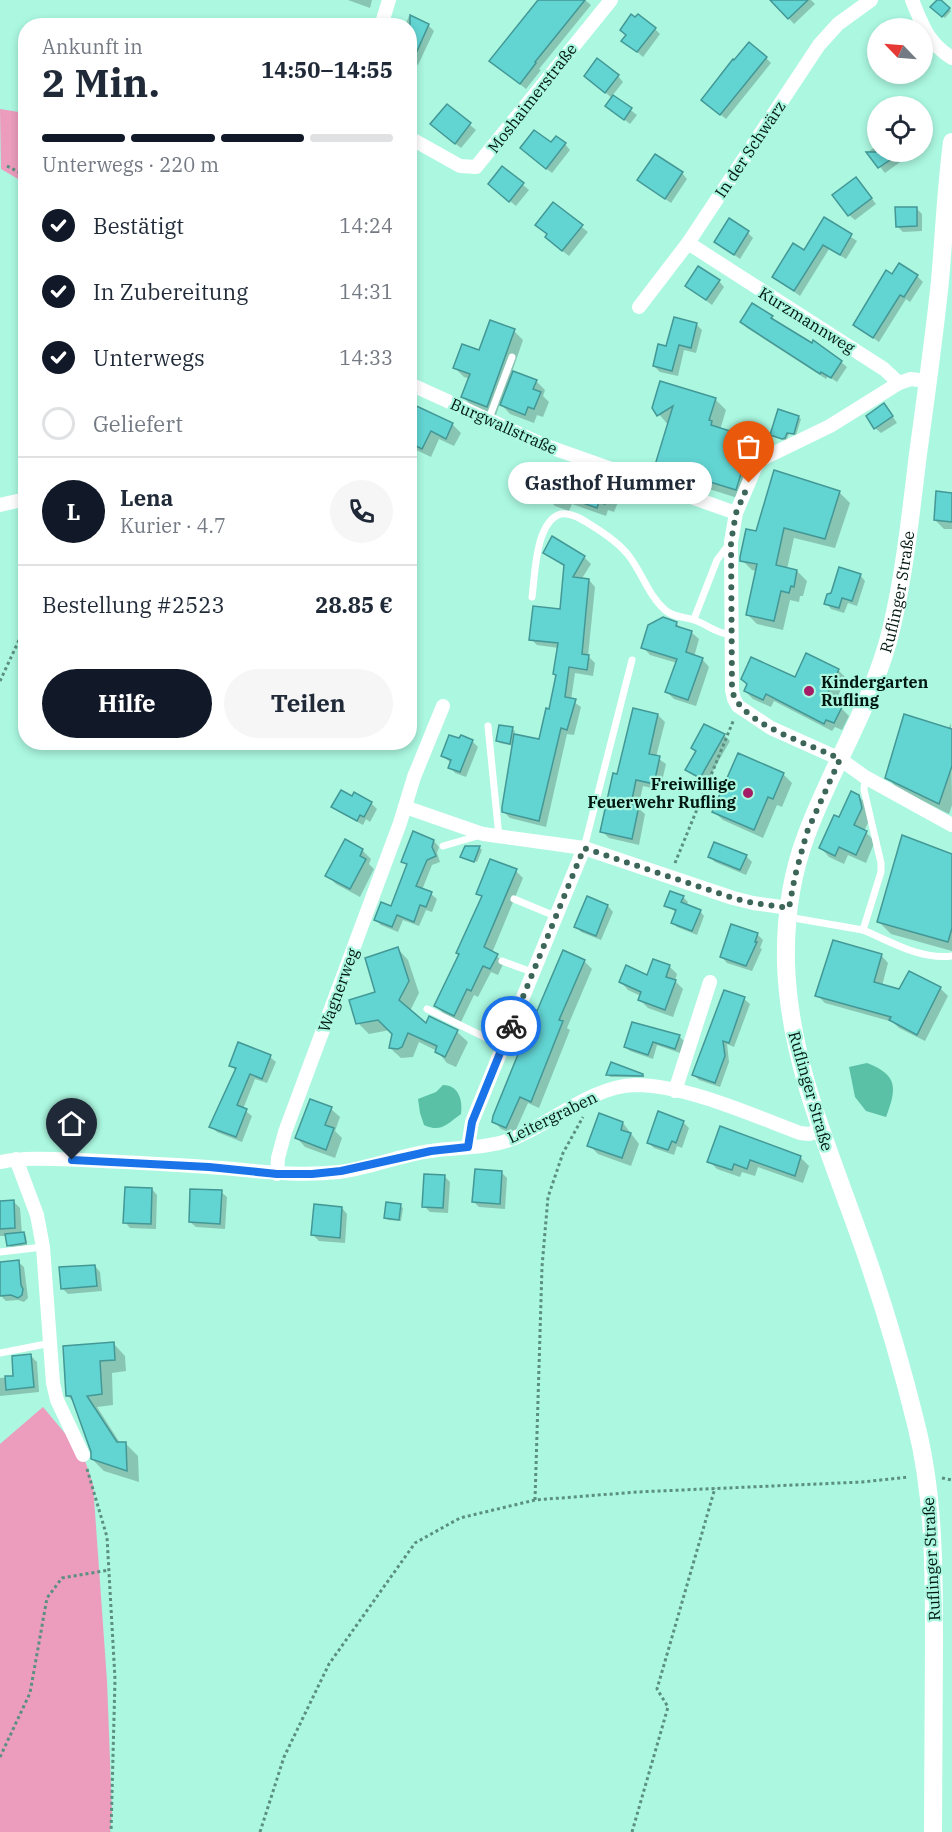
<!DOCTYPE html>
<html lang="de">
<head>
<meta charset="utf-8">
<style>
	:root { --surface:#fff; --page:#f6f6f7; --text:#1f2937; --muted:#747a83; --line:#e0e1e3; --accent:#111827 }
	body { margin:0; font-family:"IBM Plex Serif",serif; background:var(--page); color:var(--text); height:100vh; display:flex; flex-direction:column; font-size:22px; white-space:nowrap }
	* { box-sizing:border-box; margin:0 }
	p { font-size:20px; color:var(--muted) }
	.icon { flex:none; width:33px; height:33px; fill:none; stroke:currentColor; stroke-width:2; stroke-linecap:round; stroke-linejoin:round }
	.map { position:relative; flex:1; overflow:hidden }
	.panel { position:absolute; left:18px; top:18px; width:399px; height:732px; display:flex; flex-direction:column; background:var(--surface); border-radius:24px; box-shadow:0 3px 9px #0003 }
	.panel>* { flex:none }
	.needle { width:39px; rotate:295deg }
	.buttons { position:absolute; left:867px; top:18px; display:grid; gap:12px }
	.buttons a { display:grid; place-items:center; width:66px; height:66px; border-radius:50%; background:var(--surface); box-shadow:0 3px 9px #0003; font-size:30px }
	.pin { position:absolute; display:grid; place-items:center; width:51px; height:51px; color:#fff; margin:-62px -26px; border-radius:50% 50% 50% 0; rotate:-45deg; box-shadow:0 0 6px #0007 }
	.pin .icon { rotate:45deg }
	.courier { position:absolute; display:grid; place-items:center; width:60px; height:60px; margin:-30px; border:4px solid #1a73e8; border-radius:50%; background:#fff; color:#222; box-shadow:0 2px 8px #0007 }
	.bubble { position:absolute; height:42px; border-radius:21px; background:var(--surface); box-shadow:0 3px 9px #0003; font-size:20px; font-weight:700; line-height:42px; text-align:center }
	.summary em { font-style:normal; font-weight:700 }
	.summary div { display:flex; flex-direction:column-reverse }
	.summary { display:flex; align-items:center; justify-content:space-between; height:102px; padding:0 24px }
	h1 { font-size:39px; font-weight:700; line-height:45px }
	.bar { display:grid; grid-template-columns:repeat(4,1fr); gap:9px 6px; align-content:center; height:72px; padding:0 24px }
	.bar i { height:8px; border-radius:4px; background:var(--line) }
	.bar .active { background:var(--accent) }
	.bar p { grid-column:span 4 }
	.line { display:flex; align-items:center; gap:15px; padding:0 24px; border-top:2px solid var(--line) }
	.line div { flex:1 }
	.round { display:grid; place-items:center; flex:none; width:63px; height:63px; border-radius:32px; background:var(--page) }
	ol { padding:0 24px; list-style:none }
	li { display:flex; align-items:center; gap:18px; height:66px }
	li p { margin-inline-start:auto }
	li .icon { padding:6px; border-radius:50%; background:var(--accent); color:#fff; stroke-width:4 }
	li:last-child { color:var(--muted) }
	li i { width:33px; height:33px; border:3px solid var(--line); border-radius:50% }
	.action { display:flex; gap:12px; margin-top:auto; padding:12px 24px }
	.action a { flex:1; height:69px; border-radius:36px; background:var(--accent); color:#fff; font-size:24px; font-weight:700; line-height:69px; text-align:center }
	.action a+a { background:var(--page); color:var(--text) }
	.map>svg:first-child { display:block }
	.forest { fill:#ec9cbd }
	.water { fill:#5bc1a6 }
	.shadow { fill:#0003 }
	.building { fill:#62d4d2; stroke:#439896; stroke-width:1.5 }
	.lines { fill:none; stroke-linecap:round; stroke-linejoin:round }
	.path { stroke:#5b8f7f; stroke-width:3; stroke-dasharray:3 3; stroke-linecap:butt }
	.service { stroke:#fff; stroke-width:7 }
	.minor { stroke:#fff; stroke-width:14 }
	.tertiary { stroke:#fff; stroke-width:18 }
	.done { stroke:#3c6659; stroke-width:6; stroke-dasharray:0 10.8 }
	.route { stroke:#1a73e8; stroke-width:8 }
	.poi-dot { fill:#a41c66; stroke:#abf7e0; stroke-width:2 }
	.labels { text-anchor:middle; stroke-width:4.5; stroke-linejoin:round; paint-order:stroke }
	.street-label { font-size:16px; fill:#001811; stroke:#abf7e0 }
	.poi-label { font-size:16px; font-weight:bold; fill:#001811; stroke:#abf7e0; text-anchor:start }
</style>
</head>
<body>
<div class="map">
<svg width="952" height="1832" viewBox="0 0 952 1832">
	<rect width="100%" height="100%" fill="#abf7e0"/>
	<!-- forest -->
	<g class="forest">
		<polygon points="0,109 25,113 25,183 1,169"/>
		<polygon points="43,1407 83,1455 93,1484 107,1681 112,1812 110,1832 0,1832 0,1444"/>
	</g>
	<!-- water -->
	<g class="water">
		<path d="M867 1063C898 1075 897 1088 886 1117L866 1111 855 1097 849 1067Z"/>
		<path d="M443 1085C459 1085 463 1101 461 1114 447 1124 441 1133 424 1125L420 1113 418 1099 436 1092Z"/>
	</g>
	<!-- shadow -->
	<g class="shadow">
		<polygon points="348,0 372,0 370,8"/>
		<polygon points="540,0 585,0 591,5 539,69 541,70 526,89 497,66"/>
		<polygon points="772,0 811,0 815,4 794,24"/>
		<polygon points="939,0 951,11 945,18 932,7"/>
		<polygon points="409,16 428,25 434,31 418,65 410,61 410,26 405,26"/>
		<polygon points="655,29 660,34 643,57 627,43"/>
		<polygon points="766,58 771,63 726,119 709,105"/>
		<polygon points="618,76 623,82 612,96 637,115 630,124 607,106 612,98 591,81"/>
		<polygon points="447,106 476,130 461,148 438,130"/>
		<polygon points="565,144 570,150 552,173 527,154 551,145"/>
		<polygon points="878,145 878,152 896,152 903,160 885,173 868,152"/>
		<polygon points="503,168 529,190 516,206 495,189"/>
		<polygon points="682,173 687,179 671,203 639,180"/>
		<polygon points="856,179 876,204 855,220 849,215"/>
		<polygon points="553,204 588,232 569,256 552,243 548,235 542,230"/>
		<polygon points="916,208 922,214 922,231 903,232 897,226"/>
		<polygon points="824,219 857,241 846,259 829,249 800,296 774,277 804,252"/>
		<polygon points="748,233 753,238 740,259 716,242"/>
		<polygon points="893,276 917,276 923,282 910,302 906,299 879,342 855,325"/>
		<polygon points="719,281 724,287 712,305 687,286"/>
		<polygon points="410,305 417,313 410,329"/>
		<polygon points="772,317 777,323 841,362 847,367 837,382 828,376 826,379 747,328 742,322"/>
		<polygon points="675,319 697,325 702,330 696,353 684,350 678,376 660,372 654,366 667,348"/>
		<polygon points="514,331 523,340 512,372 536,381 545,390 543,396 549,402 543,417 537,415 534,423 510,414 500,403 496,415 472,406 463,397 470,379 464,377 455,368"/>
		<polygon points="715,399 726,410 720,430 752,439 763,450 747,501 668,476 657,465 669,426 654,408"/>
		<polygon points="412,406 452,424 461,433 454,446 439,439 431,457 410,447 410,410"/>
		<polygon points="889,411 897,423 881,433 875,428"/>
		<polygon points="798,417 801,419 796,435 789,434 786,441 772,435"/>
		<polygon points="775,472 840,493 850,503 835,548 794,538 787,569 797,571 807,581 803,596 800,596 799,602 790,600 783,630 757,624 747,614 757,571 752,570 742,560 758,533"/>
		<polygon points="575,473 612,486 621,495 614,512 608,510 606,516 572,504 569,511 555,506 546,497 570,486"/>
		<polygon points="952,494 952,529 944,529 935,520"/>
		<polygon points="552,538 584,557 591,564 581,580 589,580 595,587 588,656 595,663 593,676 575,673 571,700 581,707 574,735 567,734 546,827 510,818 504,812 513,746 500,743 498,741 512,729 515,731 514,735 540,740 550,711 557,677 555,674 559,648 537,645 531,639 561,610 565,567 545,553"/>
		<polygon points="860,575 865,581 857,606 848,603 844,613 831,609 826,603"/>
		<polygon points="676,623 683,630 691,632 699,639 694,657 702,659 709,667 696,706 674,699 667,692 677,663 650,655 643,647"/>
		<polygon points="838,670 846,678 834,705 841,708 849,716 842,730 835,727 832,731 774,701 771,707 753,699 745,691 748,684 795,679"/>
		<polygon points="658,715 665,722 656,757 666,764 660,790 643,786 638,808 645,814 639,845 609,838 602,831 618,776"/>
		<polygon points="951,723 952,805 949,814 897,788 887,777 948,730"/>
		<polygon points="724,735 730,741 706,783 693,775 687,769 697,752 692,748"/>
		<polygon points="472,741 478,747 466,777 455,773 450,767 451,763 443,756"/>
		<polygon points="783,774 792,783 782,807 777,805 763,838 723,820 714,812"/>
		<polygon points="858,796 868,805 871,817 864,831 875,841 866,863 848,855 844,864 829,857 821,848"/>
		<polygon points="353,798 371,803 377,809 370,822 366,819 363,825 339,812 333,806"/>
		<polygon points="434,841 439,847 437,853 440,862 432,865 422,890 431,894 437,899 432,912 426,910 419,926 403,920 398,932 381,925 376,920 392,908 408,866 403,861"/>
		<polygon points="466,848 480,848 482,850 477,862 463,856"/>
		<polygon points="362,850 371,859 369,864 374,869 360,897 336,884 327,875"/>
		<polygon points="952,855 952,951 891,934 879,922"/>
		<polygon points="746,856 752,862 746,875 715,862 710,857"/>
		<polygon points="516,871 523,878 492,953 504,962 498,975 491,972 478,997 474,995 461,1022 443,1013 436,1006 460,955 483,898 478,893"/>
		<polygon points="683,897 688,902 686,906 700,911 704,916 697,935 677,927 672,922 676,912 666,905"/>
		<polygon points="608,906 613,912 601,940 581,932 576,926"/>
		<polygon points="757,934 763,940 760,948 762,949 752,971 727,963 722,957"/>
		<polygon points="398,949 408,960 419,993 410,1011 426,1025 457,1032 468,1042 456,1067 447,1063 437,1051 419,1042 413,1057 401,1058 390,1048 394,1034 390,1030 369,1034 358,1023 377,993"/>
		<polygon points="881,955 888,963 882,986 900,990 940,988 948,996 925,1041 899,1028 893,1022 825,1003 817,995"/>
		<polygon points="584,961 592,969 567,1028 570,1030 539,1108 528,1103 514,1134 501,1129 494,1121"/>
		<polygon points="669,966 677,974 675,981 683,989 673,1017 648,1008 640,1000 641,996 628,990 621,982 648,977"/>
		<polygon points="744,999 750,1004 734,1047 727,1044 729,1062 720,1087 699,1080 694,1075"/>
		<polygon points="679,1036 684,1041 680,1053 657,1045 653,1059 630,1051 625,1047"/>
		<polygon points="270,1057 276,1062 267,1083 255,1079 243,1109 252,1116 242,1142 217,1132 211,1126 236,1071 230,1065"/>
		<polygon points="607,1074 642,1075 645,1077 610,1077"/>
		<polygon points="331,1109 340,1117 335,1131 342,1138 335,1158 305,1147 297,1138"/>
		<polygon points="683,1122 689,1128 682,1148 677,1146 674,1155 654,1148 648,1142"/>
		<polygon points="623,1123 639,1144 631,1166 598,1154 589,1145"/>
		<polygon points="721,1128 801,1158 809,1166 803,1183 758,1167 755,1176 742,1172 740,1177 717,1169 709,1161"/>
		<polygon points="502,1173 507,1178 505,1209 479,1207 473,1201"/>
		<polygon points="444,1176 450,1182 448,1213 430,1212 424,1206"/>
		<polygon points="152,1189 157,1195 156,1229 130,1228 125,1222"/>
		<polygon points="221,1192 227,1197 225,1229 196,1227 190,1222"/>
		<polygon points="13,1201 20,1208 22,1234 26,1236 27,1245 11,1247 8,1245 7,1236 0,1236 0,1202"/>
		<polygon points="400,1206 403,1208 401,1221 388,1220 385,1217"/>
		<polygon points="342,1208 347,1214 345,1243 319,1241 313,1235"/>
		<polygon points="18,1262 24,1267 28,1298 24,1302 18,1300 6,1301 0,1295 0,1263"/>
		<polygon points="95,1266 100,1272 102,1291 68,1294 62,1288"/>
		<polygon points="113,1343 125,1356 126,1371 112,1373 113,1405 97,1407 120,1443 126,1444 138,1456 139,1482 104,1471 92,1459 93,1452 75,1403 68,1396"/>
		<polygon points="31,1356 37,1362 39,1392 0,1396 0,1378 15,1377"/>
	</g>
	<!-- building -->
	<g class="building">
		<polygon points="538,0 585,0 535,62 536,63 520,84 489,61"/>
		<polygon points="770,0 808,0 788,19"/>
		<polygon points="937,0 941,0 950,8 942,17 930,7"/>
		<polygon points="631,14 635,17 638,14 656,28 637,52 621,41 626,35 620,30"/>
		<polygon points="410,15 429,24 410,67"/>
		<polygon points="749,42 767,57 720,115 701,100 733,59 734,60"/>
		<polygon points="597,58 619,75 605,93 584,76"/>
		<polygon points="613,95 632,108 624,120 605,106"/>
		<polygon points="447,104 471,123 455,144 430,124"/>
		<polygon points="534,130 551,142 556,136 566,143 546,169 520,148"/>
		<polygon points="866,152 902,152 878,168"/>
		<polygon points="655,154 683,172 665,199 637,180"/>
		<polygon points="502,166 524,183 509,202 488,184"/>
		<polygon points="856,177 872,198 848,216 832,195"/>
		<polygon points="553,202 583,225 562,251 545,237 547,234 535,225"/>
		<polygon points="895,207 917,207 917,226 896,227"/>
		<polygon points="824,217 852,234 840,255 823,245 794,291 772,277 793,243 804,250"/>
		<polygon points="729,218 749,231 734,255 714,242"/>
		<polygon points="899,263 918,275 904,297 900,295 873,338 853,325 886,270 892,274"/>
		<polygon points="698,266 720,280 706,300 685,286"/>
		<polygon points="752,303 773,316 771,318 812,343 813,340 842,361 831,378 821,372 820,374 740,322"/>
		<polygon points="674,317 697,323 691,348 679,345 672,371 653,366 658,344 666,346"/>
		<polygon points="490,320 515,329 487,407 461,397 470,374 453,368 462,344 479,350"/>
		<polygon points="513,371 537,380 533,389 541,392 534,409 528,407 525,415 500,405"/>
		<polygon points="660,381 716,398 709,420 712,421 711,425 752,438 736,490 655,465 673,406 657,416 652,408"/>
		<polygon points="410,403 453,423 446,439 431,431 422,449 410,443"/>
		<polygon points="884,403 893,416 874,429 866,416"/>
		<polygon points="778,409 799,416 794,434 787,433 785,438 782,439 770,435"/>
		<polygon points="774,470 840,491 825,539 784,528 776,565 797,570 794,587 791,586 789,593 781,591 774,621 746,615 757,564 740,561 740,557 746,529 756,531"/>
		<polygon points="574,471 612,484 605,504 599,502 597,508 563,496 560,503 545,497 551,478 569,484"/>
		<polygon points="936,491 952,493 952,522 934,520"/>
		<polygon points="552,536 585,556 573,577 589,579 582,654 589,655 587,670 569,667 565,697 576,699 567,730 561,728 539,821 502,812 502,807 514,734 539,739 546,708 549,709 556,675 553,674 558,643 529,640 533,606 560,609 564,565 543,553"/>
		<polygon points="839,567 861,574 852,601 842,598 839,608 824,604 827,594 831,593"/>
		<polygon points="663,617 677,622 676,626 692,631 686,652 703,658 688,700 665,692 677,659 641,648 648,625"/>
		<polygon points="806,653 839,669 825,699 842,707 834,723 826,720 824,724 766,694 763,700 744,691 747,684 741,679 751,657 795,677"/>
		<polygon points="633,708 658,714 649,754 660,756 654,784 636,780 631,804 639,806 632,839 600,832 613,773 617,774"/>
		<polygon points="904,714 952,729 952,766 939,804 885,778"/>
		<polygon points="704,724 725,734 700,778 685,770 696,751 691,748"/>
		<polygon points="499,725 513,727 510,744 496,741"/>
		<polygon points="449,735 459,738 461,735 473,740 460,772 448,768 451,760 441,756"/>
		<polygon points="738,753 784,773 773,799 768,797 754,830 712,812"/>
		<polygon points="341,790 352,796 354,792 372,802 364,817 360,815 357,821 331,807"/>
		<polygon points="851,791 859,795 862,808 854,825 867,831 856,855 839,847 835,856 819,848 834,815 839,817"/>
		<polygon points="413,831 434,840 432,847 436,856 427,860 416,886 432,892 426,907 420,905 414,922 397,915 392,927 374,920 381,902 391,906 407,864 401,862"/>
		<polygon points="902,835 952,854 952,928 948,942 877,922"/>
		<polygon points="345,839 363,849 360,856 366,859 350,889 325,876"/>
		<polygon points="714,842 747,855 740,870 708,857"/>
		<polygon points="465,846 480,846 474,862 460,857"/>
		<polygon points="490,859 517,869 484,947 498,954 490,969 483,966 471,991 467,989 454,1016 434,1006 459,954 456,953 482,896 476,894"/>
		<polygon points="670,891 684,896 681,902 701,910 692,931 671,923 676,910 664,906"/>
		<polygon points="587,896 608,905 596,936 574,927"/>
		<polygon points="731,924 758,933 755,942 757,942 746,966 720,957"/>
		<polygon points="833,940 882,954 874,982 899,989 909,971 941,987 917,1035 889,1020 891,1017 815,996"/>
		<polygon points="398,947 409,981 399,1000 426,1023 429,1016 458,1030 445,1057 435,1052 437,1046 408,1033 402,1047 398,1049 389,1048 392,1034 378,1020 356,1024 349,1000 375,992 365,958"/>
		<polygon points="563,950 585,960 559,1020 563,1021 531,1102 520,1097 506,1128 492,1122 493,1116 536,1010 537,1011"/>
		<polygon points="653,959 670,965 666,977 676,980 665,1010 638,1000 641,992 619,982 626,965 647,975"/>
		<polygon points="724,990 745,997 729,1043 723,1041 725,1056 715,1083 692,1075"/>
		<polygon points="632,1022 680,1035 675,1049 653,1042 648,1055 624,1047"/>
		<polygon points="238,1042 271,1055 262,1079 250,1074 237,1105 247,1109 236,1137 209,1127 236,1068 229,1066"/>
		<polygon points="611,1062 643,1074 643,1076 606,1075"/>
		<polygon points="310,1099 332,1107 325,1125 334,1128 326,1150 295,1138"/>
		<polygon points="658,1111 684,1121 676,1143 672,1141 668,1150 647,1143"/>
		<polygon points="599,1113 623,1122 621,1130 631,1133 622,1158 587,1146"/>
		<polygon points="720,1126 801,1156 795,1176 750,1160 747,1169 734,1164 732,1170 707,1162"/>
		<polygon points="475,1169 502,1171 500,1204 472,1202"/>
		<polygon points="424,1174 445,1175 443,1208 422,1207"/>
		<polygon points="125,1187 152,1188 151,1224 123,1223"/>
		<polygon points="190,1189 222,1190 220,1224 189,1222"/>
		<polygon points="14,1200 15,1228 0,1229 0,1201"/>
		<polygon points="386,1202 401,1204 399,1220 384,1218"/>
		<polygon points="314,1204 342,1207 340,1238 311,1235"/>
		<polygon points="24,1232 26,1243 7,1246 5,1234"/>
		<polygon points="19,1260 21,1285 23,1289 22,1295 18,1298 11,1295 0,1296 0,1262"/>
		<polygon points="95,1265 97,1286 61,1289 59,1267"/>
		<polygon points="114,1342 115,1360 100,1361 102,1394 87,1396 117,1442 126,1442 127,1471 91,1459 91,1452 71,1396 66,1396 63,1346"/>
		<polygon points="31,1354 34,1387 6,1390 5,1376 13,1376 12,1356"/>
	</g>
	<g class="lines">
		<!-- path -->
		<g class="path">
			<polyline points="7,166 26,176"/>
			<polyline points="0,681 26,625"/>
			<polyline points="675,863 734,719"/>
			<polyline points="87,1469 107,1537 115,1679 111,1832"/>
			<polyline points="942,1478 952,1480"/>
			<polyline points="535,1500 542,1267 548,1197 563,1153 583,1117"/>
			<polyline points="0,1757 30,1693 47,1598 62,1578 109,1570"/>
			<polyline points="260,1832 284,1757 329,1664 415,1543 460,1518 535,1500 637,1492 862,1482 909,1477"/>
			<polyline points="632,1832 668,1707 657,1689 715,1488"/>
		</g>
		<!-- service -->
		<g class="service">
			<polyline points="488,421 512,357"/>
			<path d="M532 597C535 577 535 521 561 514 571 512 583 520 591 525 604 533 620 544 629 556 642 573 649 596 665 610 674 618 683 616 694 620 709 625 714 633 732 635"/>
			<polyline points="694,619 717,560 729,544"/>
			<polyline points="488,726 499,837"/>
			<path d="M865 777 864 790 881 863V872L863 930C892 942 920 960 952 956"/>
			<polyline points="443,846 481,835"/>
			<polyline points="584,848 632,660"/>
			<polyline points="514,899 555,916"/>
			<polyline points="788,917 863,930"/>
			<polyline points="502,961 532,972"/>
			<polyline points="427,1009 503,1046"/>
			<polyline points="0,1252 43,1247"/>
			<polyline points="0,1353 51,1343"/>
		</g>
		<!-- minor -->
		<g class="minor">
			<path d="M912 0C923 26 927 42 952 58"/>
			<polyline points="381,26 389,0"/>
			<polyline points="410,138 460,166 476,167 611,0"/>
			<polyline points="688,243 884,369 899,383 911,379 927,381"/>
			<polyline points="639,307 688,243 819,45 838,24 871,0"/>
			<polyline points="899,383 830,426 760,460 755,468 736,513 731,542 732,690 734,699 738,706 771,728 840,759 865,777 952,825"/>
			<polyline points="410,384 544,445 736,513"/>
			<polyline points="0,505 26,499"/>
			<polyline points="405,807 483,834 584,848 733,898 753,903 789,908"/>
			<polyline points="675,1091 710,982"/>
			<polyline points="468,1147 472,1122 584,848"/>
			<polyline points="16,1159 37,1215 43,1247 53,1383 57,1400 83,1455"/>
			<path d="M0 1162C27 1157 54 1159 81 1160 123 1162 166 1164 208 1167 252 1170 294 1177 339 1172 370 1168 400 1155 431 1151 458 1147 486 1149 512 1139 551 1124 592 1086 635 1085 686 1085 752 1115 800 1133L809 1134 821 1130"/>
			<polyline points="277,1174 278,1158 285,1132 400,823 414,777 443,706"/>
		</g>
		<!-- tertiary -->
		<path class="tertiary" id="s1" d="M933 1832C933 1768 934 1704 934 1640 934 1568 934 1495 916 1424 900 1359 881 1295 858 1232 827 1145 789 1058 786 964 785 921 791 876 806 836 832 765 875 700 892 626 905 570 911 511 918 454 926 396 934 339 940 281 944 235 946 188 952 142"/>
	</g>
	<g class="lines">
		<!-- done -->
		<path class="done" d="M511 1026 584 848 733 898 753 903 789 908 795 876 807 832 840 759C811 744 739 724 732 690L731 542 736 513 749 483"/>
		<!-- route -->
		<polyline class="route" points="72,1160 209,1167 277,1174 312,1174 341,1171 431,1151 468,1147 472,1122 511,1026"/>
	</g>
	<!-- markers -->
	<g class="poi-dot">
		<circle cx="809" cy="691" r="6"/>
		<circle cx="748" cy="793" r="6"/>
	</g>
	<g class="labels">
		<!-- street labels -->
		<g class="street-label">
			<text transform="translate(532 98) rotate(-52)" y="6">Moshaimerstraße</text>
			<text transform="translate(750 149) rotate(-56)" y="6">In der Schwärz</text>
			<text transform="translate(807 320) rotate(32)" y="6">Kurzmannweg</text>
			<text transform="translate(504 426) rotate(24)" y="6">Burgwallstraße</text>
			<text dy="6" stroke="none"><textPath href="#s1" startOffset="1281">Ruflinger Straße</textPath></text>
			<text transform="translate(338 990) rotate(-70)" y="6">Wagnerweg</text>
			<text transform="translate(811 1091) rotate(74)" y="6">Ruflinger Straße</text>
			<text transform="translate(552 1117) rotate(-26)" y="6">Leitergraben</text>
			<text transform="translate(931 1559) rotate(-93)" y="6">Ruflinger Straße</text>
		</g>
		<!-- poi labels -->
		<g class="poi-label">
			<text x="821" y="688">Kindergarten<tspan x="821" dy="18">Rufling</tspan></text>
			<text x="736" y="790" text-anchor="end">Freiwillige<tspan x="736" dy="18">Feuerwehr Rufling</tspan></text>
		</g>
	</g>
</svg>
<div class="buttons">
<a><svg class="needle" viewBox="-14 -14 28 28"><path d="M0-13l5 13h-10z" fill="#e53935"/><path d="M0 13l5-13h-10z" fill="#747a83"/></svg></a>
<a><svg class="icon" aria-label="locate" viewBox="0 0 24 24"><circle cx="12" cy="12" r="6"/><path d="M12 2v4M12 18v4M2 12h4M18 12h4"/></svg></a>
</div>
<div class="pin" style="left:749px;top:483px;background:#ea580c"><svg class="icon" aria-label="bag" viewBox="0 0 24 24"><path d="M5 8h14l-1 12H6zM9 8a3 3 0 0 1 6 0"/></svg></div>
<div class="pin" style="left:72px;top:1160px;background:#1f2937"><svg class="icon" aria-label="home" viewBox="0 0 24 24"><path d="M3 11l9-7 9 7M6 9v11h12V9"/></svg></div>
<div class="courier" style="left:511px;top:1026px"><svg class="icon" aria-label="bike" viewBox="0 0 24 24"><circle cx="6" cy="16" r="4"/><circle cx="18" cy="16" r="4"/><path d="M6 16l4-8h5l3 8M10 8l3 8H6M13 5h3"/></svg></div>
<div class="bubble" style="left:508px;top:462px;width:204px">Gasthof Hummer</div>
<section class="panel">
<div class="summary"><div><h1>2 Min.</h1><p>Ankunft in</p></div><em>14:50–14:55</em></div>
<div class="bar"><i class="active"></i><i class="active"></i><i class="active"></i><i></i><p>Unterwegs · 220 m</p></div>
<ol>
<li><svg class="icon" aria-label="check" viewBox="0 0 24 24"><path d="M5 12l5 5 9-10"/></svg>Bestätigt<p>14:24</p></li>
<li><svg class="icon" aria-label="check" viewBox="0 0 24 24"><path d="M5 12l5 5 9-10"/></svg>In Zubereitung<p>14:31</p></li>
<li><svg class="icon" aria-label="check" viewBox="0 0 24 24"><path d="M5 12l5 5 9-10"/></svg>Unterwegs<p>14:33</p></li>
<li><i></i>Geliefert</li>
</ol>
<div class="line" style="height:108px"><b class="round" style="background:var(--accent);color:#fff">L</b><div><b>Lena</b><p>Kurier · 4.7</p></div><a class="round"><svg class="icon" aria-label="phone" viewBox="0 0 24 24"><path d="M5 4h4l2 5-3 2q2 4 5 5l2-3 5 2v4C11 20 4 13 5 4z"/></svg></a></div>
<div class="line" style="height:78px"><div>Bestellung #2523</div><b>28.85 €</b></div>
<div class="action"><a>Hilfe</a><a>Teilen</a></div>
</section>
</div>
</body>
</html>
